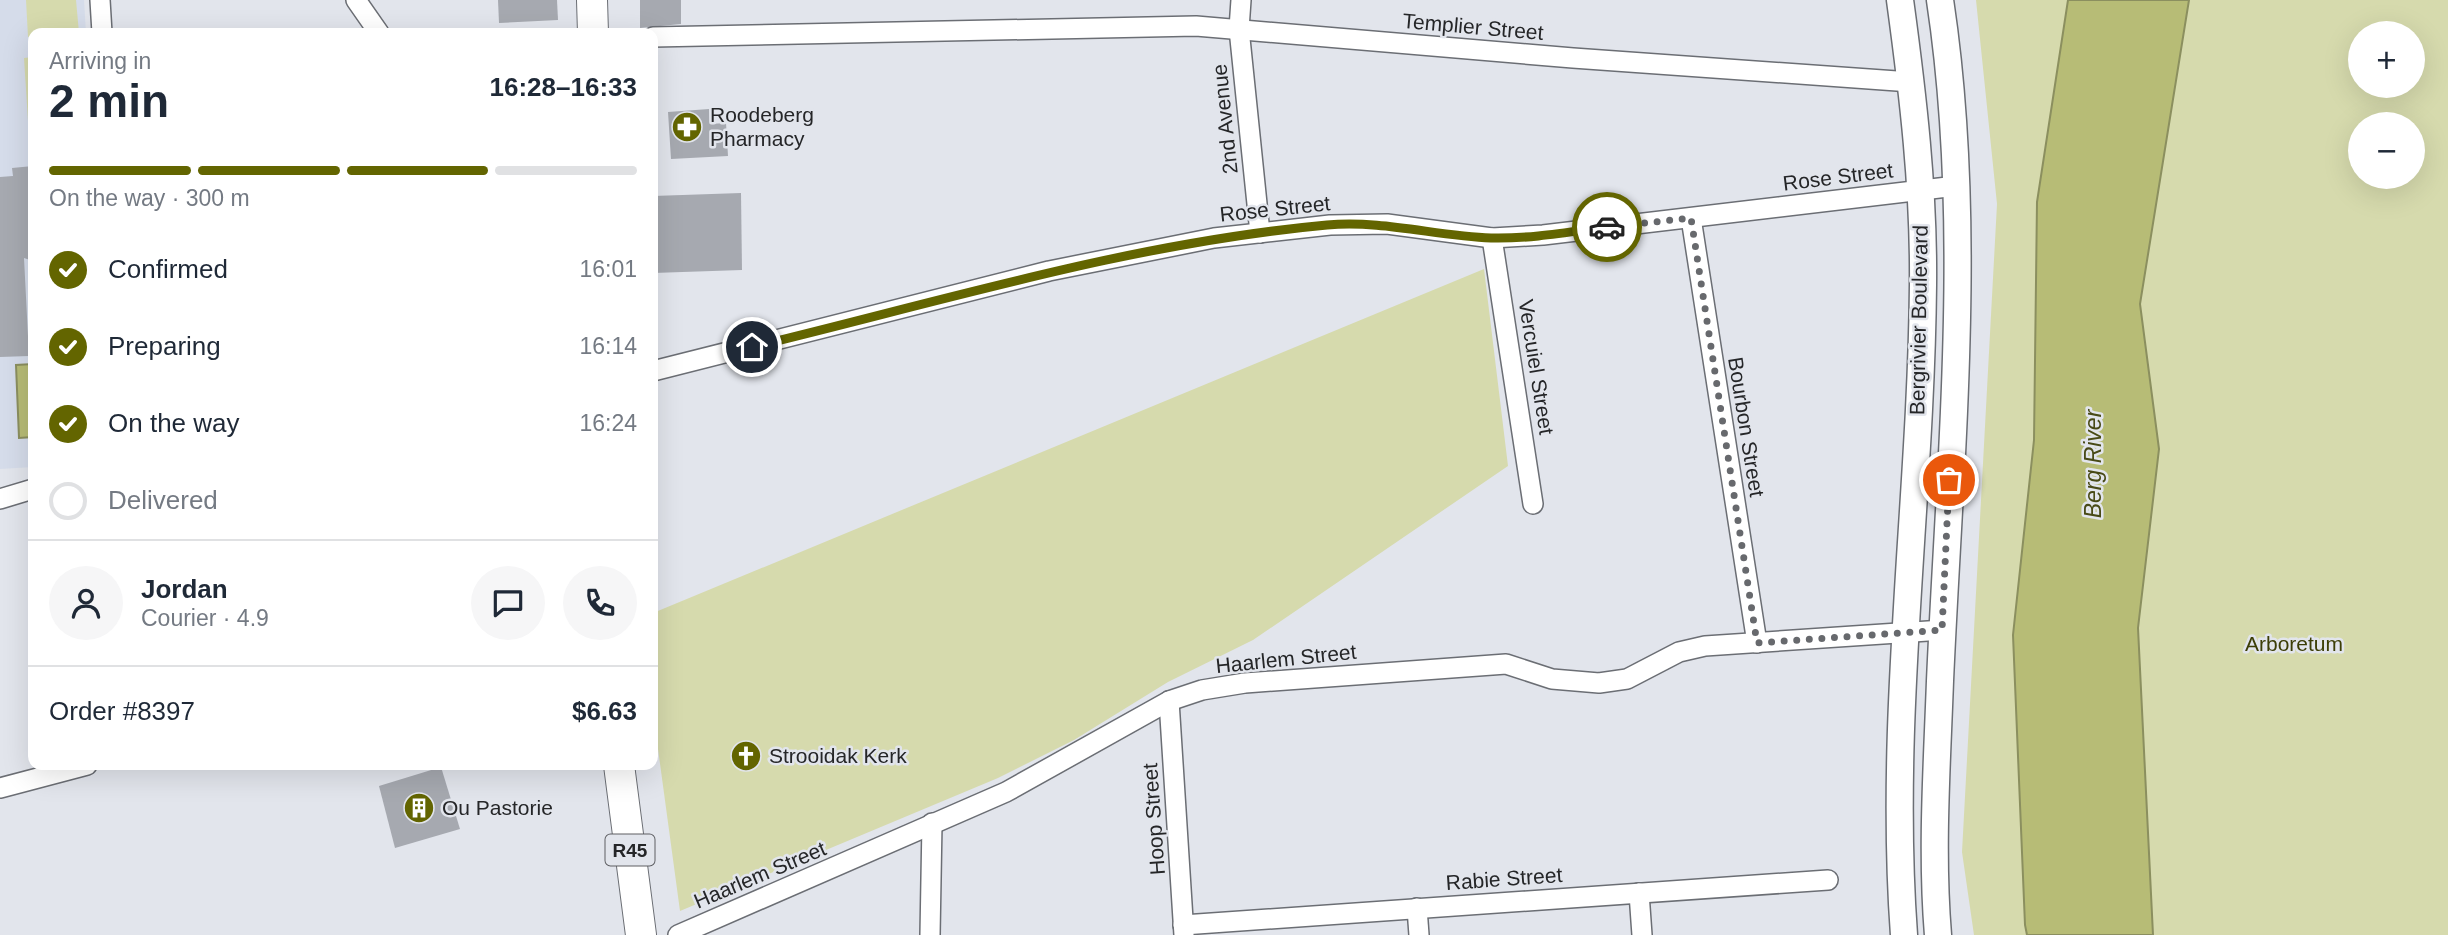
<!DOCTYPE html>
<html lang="en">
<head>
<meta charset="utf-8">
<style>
	:root { --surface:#fff; --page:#f6f6f7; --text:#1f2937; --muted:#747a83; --line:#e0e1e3; --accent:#636500 }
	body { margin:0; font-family:Helvetica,sans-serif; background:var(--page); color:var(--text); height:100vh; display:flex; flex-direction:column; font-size:26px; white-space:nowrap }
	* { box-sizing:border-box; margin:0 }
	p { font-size:23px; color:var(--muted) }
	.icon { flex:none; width:38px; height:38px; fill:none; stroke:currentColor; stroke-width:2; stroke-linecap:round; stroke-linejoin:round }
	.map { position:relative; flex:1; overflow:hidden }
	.sheet { position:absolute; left:28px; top:28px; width:630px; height:742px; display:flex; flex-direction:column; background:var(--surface); border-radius:14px; box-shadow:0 7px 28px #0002 }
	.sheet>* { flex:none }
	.tools { position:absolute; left:2348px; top:21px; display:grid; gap:14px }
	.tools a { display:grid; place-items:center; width:77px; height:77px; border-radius:50%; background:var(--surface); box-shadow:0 7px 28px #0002; font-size:35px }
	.pin { position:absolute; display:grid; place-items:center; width:60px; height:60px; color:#fff; margin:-30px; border:4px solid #fff; border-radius:50%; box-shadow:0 2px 7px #0007 }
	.courier { position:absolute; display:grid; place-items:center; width:70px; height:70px; margin:-35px; border:5px solid #636500; border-radius:50%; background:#fff; color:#222; box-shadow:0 2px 9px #0007 }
	.overview em { font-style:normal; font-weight:600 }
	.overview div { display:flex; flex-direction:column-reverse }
	.overview { display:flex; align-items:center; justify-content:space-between; height:119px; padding:0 21px }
	h1 { font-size:46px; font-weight:600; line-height:52px }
	.bar { display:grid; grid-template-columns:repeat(4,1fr); gap:10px 7px; align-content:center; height:84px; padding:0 21px }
	.bar i { height:9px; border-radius:5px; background:var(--line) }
	.bar .current { background:var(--accent) }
	.bar p { grid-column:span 4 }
	.line { display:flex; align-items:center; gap:18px; padding:0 21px; border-top:2px solid var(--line) }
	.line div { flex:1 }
	.round { display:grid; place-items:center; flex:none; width:74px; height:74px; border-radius:37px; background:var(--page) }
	ol { padding:0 21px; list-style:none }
	li { display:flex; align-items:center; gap:21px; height:77px }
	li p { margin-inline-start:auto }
	li .icon { padding:7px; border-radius:50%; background:var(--accent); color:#fff; stroke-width:4 }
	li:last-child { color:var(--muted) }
	li i { width:38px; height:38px; border:4px solid var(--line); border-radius:50% }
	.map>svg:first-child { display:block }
	.built { fill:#d5dcea }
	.green { fill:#d6daad; fill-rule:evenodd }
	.water { fill:#b7bc76; stroke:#8b8f5f; stroke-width:2 }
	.building { fill:#a6a9b0 }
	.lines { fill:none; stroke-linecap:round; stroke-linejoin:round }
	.street-casing { stroke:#6b6e74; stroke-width:22 }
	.secondary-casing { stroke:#6b6e74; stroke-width:29 }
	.primary-casing { stroke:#6b6e74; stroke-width:32 }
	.street { stroke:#fff; stroke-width:19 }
	.secondary { stroke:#fff; stroke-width:26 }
	.primary { stroke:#fff; stroke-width:30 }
	.done { stroke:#67696d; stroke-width:7; stroke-dasharray:0 12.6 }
	.route { stroke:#636500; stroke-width:9 }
	.labels { text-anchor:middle; stroke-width:5; stroke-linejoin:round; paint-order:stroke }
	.shield { fill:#e2e5ec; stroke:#5e5f63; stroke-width:2 }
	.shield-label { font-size:19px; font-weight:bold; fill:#252628 }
	.street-label { font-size:21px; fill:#252628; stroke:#e2e5ec }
	.poi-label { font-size:21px; fill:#252628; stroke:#e2e5ec; text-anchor:start }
	.park-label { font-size:21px; fill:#3c3e06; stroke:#e2e5ec }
	.water-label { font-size:23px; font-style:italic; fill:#484a16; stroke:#e2e5ec }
</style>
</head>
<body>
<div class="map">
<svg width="2448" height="935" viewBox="0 0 2448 935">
	<rect width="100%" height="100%" fill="#e2e5ec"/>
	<!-- built -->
	<polygon class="built" points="0,0 84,0 86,33 33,33 33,467 0,469"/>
	<!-- green -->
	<g class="green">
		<polygon points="26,0 76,0 79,33 33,33 33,36 28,37"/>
		<polygon points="1976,0 2068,0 2037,202 2034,440 2013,635 2027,935 1974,935 1962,852 1997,204"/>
		<path d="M2189 0H2448V935H2153L2138 628 2159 449 2140 304ZM2361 33H2413V86H2361ZM2361 124H2413V177H2361Z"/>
		<polygon points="33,57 33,152 30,152 24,58"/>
		<polygon points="1484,269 1508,466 1253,640 1168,682 1074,740 998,778 680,911 653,712 653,613"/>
	</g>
	<!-- water -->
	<g class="water">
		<polygon points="2068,0 2189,0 2140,304 2159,449 2138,628 2153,935 2027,935 2025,925 2013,635 2034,440 2037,202"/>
		<polygon points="33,364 33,437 19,438 16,365"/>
	</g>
	<!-- building -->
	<g class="building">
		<polygon points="498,0 557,0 558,20 499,23"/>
		<polygon points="640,0 681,0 681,24 640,28"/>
		<polygon points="709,109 710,124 726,123 728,156 671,159 668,112"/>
		<polygon points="33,166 33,261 24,258 29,356 0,357 0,177 13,176 12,168"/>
		<polygon points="741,193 742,270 653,273 653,196"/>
		<polygon points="441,767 460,829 395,848 379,786"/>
	</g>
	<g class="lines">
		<!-- street casing -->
		<g class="street-casing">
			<g id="street">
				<polyline points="100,0 102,33"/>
				<polyline points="356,0 379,33"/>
				<polyline points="1241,0 1239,29 1260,233"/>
				<polyline points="653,37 1196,26 1573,58 1911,82"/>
				<polyline points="1691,218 1757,643"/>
				<polyline points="1492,238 1533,504"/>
				<polyline points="653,371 1049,271 1214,238 1330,225 1387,224 1492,238 1543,235 1956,186"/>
				<polyline points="0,499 33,489"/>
				<polyline points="1169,701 1184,935"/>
				<polyline points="0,788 87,765"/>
				<polyline points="1639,893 1642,935"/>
				<polyline points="1417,908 1419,935"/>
				<polyline points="1183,925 1828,880"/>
				<polyline points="678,935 1006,792 1169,701 1202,690 1245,683 1506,664 1552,679 1599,683 1627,679 1679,652 1705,646 1943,630"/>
				<polyline points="930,935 932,823"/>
			</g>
		</g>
		<!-- secondary casing -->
		<g class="secondary-casing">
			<g id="secondary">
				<path d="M1900 0C1913 95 1924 189 1923 285 1921 501 1888 719 1904 935"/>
				<path d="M1938 935C1931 851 1937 765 1940 681 1950 456 1974 224 1940 0"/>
			</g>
		</g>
		<!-- primary casing -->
		<g class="primary-casing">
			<g id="primary">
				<polyline points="592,0 593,33"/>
				<polyline points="619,765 641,935"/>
			</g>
		</g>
		<!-- street -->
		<use href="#street" class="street"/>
		<!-- secondary -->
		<use href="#secondary" class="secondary"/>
		<!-- primary -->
		<use href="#primary" class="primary"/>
	</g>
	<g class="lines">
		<!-- done -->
		<polyline class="done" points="1607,227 1691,218 1757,643 1942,630 1949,480"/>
		<!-- route -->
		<path class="route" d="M752 347C943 301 1131 243 1327 225 1383 220 1436 236 1491 238 1529 239 1569 232 1607 227"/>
	</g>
	<!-- icons -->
	<defs>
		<g id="pharmacy-disc" transform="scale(1.575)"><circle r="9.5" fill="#636500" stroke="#e2e5ec"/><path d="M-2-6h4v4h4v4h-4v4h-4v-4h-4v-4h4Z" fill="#fff"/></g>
		<g id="church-disc" transform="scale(1.575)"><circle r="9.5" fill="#636500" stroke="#e2e5ec"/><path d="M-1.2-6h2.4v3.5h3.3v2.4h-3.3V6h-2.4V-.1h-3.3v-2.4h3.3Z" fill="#fff"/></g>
		<g id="building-disc" transform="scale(1.575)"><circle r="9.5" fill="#636500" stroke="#e2e5ec"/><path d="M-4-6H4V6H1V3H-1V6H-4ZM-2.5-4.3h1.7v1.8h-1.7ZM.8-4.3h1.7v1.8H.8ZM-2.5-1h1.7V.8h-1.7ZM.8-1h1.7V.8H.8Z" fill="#fff"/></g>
	</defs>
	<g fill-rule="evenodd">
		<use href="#pharmacy-disc" x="687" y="127"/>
		<use href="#church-disc" x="746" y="756"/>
		<use href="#building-disc" x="419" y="808"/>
	</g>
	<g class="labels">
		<!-- shield labels -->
		<rect class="shield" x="605.5" y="834.5" width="49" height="31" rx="5"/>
		<g class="shield-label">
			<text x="630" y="857">R45</text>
		</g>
		<!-- street labels -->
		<g class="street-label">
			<text transform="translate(1473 27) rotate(5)" y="7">Templier Street</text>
			<text transform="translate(1225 119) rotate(-96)" y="7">2nd Avenue</text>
			<text transform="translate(1838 177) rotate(-7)" y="7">Rose Street</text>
			<text transform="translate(1275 209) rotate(-6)" y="7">Rose Street</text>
			<text transform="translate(1919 320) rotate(-89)" y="7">Bergrivier Boulevard</text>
			<text transform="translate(1536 367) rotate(81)" y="7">Vercuiel Street</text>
			<text transform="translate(1746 427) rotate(81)" y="7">Bourbon Street</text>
			<text transform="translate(1286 659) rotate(-6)" y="7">Haarlem Street</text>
			<text transform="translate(1154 819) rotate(-94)" y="7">Hoop Street</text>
			<text transform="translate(760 875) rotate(-23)" y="7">Haarlem Street</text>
			<text transform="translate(1504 879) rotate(-4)" y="7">Rabie Street</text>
		</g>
		<!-- poi labels -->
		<g class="poi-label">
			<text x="710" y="122">Roodeberg<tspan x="710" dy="24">Pharmacy</tspan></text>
			<text x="769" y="763">Strooidak Kerk</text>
			<text x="442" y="815">Ou Pastorie</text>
		</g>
		<!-- park labels -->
		<g class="park-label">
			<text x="2294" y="651">Arboretum</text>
		</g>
		<!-- water labels -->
		<g class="water-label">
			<text transform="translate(2093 464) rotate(-90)" y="8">Berg River</text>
		</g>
	</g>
</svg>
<div class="tools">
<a>+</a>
<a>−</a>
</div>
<div class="pin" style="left:1949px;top:480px;background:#ea580c"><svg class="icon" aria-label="bag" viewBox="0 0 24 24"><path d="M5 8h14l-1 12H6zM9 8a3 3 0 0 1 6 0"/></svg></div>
<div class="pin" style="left:752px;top:347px;background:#1f2937"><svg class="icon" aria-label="home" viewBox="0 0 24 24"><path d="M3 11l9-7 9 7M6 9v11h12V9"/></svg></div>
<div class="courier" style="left:1607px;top:227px"><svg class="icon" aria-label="car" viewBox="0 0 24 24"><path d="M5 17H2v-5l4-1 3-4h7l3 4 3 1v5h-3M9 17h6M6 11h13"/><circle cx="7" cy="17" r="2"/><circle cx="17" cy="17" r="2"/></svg></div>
<section class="sheet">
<div class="overview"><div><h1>2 min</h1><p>Arriving in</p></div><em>16:28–16:33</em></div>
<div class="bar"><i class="current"></i><i class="current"></i><i class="current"></i><i></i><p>On the way · 300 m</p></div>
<ol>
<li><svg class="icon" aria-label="check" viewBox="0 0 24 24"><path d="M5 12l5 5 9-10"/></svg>Confirmed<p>16:01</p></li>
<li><svg class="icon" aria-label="check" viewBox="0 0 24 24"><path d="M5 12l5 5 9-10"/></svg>Preparing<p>16:14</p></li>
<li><svg class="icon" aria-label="check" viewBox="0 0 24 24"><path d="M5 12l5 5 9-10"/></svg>On the way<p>16:24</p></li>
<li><i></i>Delivered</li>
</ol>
<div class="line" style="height:126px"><a class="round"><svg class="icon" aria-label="person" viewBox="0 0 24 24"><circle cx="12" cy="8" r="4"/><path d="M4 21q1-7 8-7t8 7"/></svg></a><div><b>Jordan</b><p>Courier · 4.9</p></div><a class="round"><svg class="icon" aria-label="chat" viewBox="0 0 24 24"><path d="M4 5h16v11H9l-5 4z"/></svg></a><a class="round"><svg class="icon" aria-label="phone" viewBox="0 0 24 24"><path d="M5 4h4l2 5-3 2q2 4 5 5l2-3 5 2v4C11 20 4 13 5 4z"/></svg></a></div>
<div class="line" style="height:91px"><div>Order #8397</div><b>$6.63</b></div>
</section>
</div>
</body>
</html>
